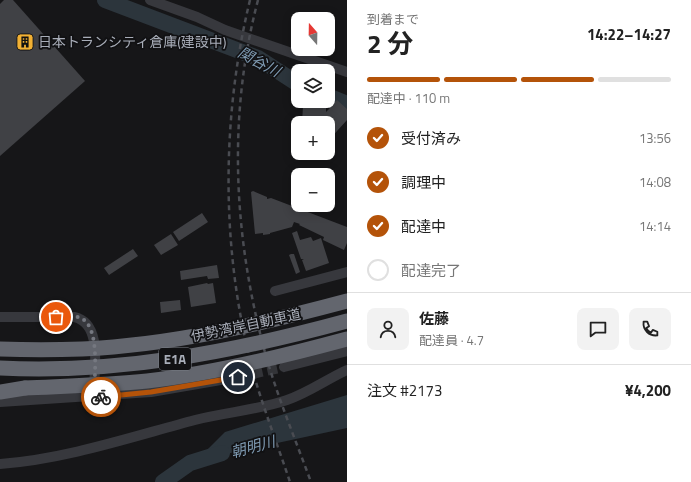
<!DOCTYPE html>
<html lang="ja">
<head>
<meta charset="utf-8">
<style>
	:root { --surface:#fff; --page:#f2f2f2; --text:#222; --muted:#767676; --line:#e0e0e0; --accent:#b45309 }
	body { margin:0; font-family:"Titillium Web","Noto Sans JP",sans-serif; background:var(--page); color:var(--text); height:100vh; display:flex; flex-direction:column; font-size:15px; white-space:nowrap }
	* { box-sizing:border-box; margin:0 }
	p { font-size:13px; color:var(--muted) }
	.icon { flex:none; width:22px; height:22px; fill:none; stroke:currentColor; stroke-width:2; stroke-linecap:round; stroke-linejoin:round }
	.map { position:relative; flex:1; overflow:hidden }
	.sheet { display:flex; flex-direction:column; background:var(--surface); width:344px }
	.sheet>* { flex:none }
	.needle { width:26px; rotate:340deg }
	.controls { position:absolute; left:291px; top:12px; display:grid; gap:8px }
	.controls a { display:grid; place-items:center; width:44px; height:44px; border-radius:8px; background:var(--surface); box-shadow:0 2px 10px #0003; font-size:20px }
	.pin { position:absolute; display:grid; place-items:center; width:34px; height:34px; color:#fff; margin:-17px; border:2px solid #fff; border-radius:50%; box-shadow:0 1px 4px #0007 }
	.courier { position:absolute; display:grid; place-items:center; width:40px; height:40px; margin:-20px; border:3px solid #b45309; border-radius:50%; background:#fff; color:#222; box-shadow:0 1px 5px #0007 }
	.head em { font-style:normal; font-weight:700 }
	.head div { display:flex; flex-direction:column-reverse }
	.head { display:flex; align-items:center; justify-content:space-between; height:68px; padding:0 20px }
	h1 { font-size:26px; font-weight:700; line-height:30px }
	.bar { display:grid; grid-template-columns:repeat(4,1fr); gap:6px 4px; align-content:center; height:48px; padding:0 20px }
	.bar i { height:5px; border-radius:3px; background:var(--line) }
	.bar .current { background:var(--accent) }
	.bar p { grid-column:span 4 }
	.line { display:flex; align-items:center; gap:10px; padding:0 20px; border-top:1px solid var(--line) }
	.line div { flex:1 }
	.round { display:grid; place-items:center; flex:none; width:42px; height:42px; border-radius:8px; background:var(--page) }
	ol { padding:0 20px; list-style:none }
	li { display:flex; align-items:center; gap:12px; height:44px }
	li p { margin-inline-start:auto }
	li .icon { padding:4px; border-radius:50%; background:var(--accent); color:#fff; stroke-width:4 }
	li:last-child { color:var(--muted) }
	li i { width:22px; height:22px; border:2px solid var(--line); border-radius:50% }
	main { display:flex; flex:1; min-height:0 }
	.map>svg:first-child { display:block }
	.water { fill:#2c353c }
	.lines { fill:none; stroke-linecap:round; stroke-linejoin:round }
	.river { stroke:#2c353c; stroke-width:16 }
	.building { fill:#404145 }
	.minor-tunnel { stroke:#333438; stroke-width:10; stroke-dasharray:10 5; stroke-linecap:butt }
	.minor { stroke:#37383d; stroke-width:10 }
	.highway { stroke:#63666e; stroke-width:15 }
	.rail { stroke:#4a4c52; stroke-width:2.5; stroke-dasharray:5 4; stroke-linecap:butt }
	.highway-bridge { stroke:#63666e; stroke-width:15 }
	.done { stroke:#757880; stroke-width:4; stroke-dasharray:0 7.2 }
	.route { stroke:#b45309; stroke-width:5 }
	.labels { text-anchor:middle; stroke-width:3.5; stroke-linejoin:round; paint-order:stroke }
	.shield { fill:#111113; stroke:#7b7e86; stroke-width:1 }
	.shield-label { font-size:13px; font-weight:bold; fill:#a8adb8 }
	.poi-label { font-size:14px; fill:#a8adb8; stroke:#111113; text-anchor:start }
	.street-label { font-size:14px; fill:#a8adb8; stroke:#111113 }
	.water-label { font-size:15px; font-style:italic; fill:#7f9bb3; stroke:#111113 }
</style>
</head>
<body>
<main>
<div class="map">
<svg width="347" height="482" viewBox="0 0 347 482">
	<rect width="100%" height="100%" fill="#161618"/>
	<!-- water -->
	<polygon class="water" points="347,395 347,428 189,462 206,451 225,432"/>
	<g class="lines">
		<!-- river -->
		<g class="river">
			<polyline points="105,0 258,58 298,84"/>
			<polyline points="328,96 347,104"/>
			<polyline points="163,482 190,463 222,453"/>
		</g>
	</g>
	<!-- building -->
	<g class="building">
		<polygon points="4,0 13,0 85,81 0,156 0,4"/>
		<polygon points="337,100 347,109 347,120 328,141 328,123 302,123 303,106 326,106 326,112 330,108 327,106 331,101 333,104"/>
		<polygon points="253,191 267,197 267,199 271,198 347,227 347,243 344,250 323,240 324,237 299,225 300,224 294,222 292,227 270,233 270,234 263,235 263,233 255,234 251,192"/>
		<polygon points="202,213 208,222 179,241 173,232"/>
		<polygon points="297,231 300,240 311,237 313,241 321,238 329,263 306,271 302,260 304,259 301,259 292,233"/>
		<polygon points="171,234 178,245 161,255 154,245"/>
		<polygon points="133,249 138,256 109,275 104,268"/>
		<polygon points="291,254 294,254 300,272 296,274 289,255"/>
		<polygon points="217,265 219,278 208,279 207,276 181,280 180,271"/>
		<polygon points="207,283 208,284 213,283 216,303 191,307 188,287"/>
		<polygon points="180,300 181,310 161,313 160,302"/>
	</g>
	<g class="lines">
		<!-- minor-tunnel -->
		<polyline class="minor-tunnel" points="238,377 284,367"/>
		<!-- minor -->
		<g class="minor">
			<polyline points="150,0 197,17 225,30 347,72"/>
			<polyline points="275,291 347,272"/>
			<path d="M0 317H74C103 323 94 369 94 391"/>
			<polyline points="284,367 347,351"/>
			<polyline points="0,402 151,392 238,377"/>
			<path d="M0 464C66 459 131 437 195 420 226 412 258 410 287 400 308 393 327 379 347 370"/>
		</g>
		<!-- highway -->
		<polyline class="highway" points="0,392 25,388"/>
		<!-- rail -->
		<g class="rail">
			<path d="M250 0C220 123 221 260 256 382 266 415 279 449 290 482"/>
			<path d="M258 0C229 110 233 223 260 333 272 384 293 433 311 482"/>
		</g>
		<!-- highway-bridge -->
		<g class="highway-bridge">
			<path d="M0 349C27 350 55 350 82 349 172 345 261 324 347 301"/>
			<path d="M0 368C118 374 233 352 347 321"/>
			<path d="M25 388C66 386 107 385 147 381 215 373 281 357 347 339"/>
		</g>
	</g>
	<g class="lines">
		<!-- done -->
		<path class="done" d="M56 317C64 317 74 315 81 318 101 327 94 379 94 397H101"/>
		<!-- route -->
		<polyline class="route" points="101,397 151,392 238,377"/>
	</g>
	<!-- icons -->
	<defs>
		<g id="building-square" transform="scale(0.9)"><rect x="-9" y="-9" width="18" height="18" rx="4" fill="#f2b134" stroke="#111113"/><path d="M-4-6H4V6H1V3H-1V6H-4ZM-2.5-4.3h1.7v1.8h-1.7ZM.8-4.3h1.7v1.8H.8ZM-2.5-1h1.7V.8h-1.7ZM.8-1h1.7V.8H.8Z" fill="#111"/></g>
	</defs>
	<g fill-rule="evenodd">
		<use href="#building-square" x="25" y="42"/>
	</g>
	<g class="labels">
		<!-- shield labels -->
		<rect class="shield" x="159" y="348" width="32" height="22" rx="3"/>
		<g class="shield-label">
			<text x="175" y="364">E1A</text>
		</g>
		<!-- poi labels -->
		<g class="poi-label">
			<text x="38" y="47">日本トランシティ倉庫(建設中)</text>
		</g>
		<!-- street labels -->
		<g class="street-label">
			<text transform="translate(246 325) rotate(-12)" y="5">伊勢湾岸自動車道</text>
		</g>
		<!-- water labels -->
		<g class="water-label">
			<text transform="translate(259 62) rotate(28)" y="5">関谷川</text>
			<text transform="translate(253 447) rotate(-15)" y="5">朝明川</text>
		</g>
	</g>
</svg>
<div class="controls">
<a><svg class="needle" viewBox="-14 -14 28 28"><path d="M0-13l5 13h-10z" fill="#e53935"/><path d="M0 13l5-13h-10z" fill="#767676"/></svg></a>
<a><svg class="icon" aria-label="layers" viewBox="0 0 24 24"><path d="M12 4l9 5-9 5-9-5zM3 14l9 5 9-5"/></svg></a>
<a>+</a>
<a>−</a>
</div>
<div class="pin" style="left:56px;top:317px;background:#ea580c"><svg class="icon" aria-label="bag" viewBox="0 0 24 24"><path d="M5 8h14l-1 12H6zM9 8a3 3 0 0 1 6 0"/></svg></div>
<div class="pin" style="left:238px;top:377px;background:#1f2937"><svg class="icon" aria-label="home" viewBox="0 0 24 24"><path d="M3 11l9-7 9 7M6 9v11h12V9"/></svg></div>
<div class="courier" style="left:101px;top:397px"><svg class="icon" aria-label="bike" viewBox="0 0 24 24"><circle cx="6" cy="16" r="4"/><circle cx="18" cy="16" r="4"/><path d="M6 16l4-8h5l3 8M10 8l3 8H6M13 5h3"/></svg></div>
</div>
<section class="sheet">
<div class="head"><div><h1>2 分</h1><p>到着まで</p></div><em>14:22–14:27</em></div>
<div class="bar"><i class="current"></i><i class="current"></i><i class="current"></i><i></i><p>配達中 · 110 m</p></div>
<ol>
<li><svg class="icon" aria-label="check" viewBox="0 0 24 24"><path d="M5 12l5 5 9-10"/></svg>受付済み<p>13:56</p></li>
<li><svg class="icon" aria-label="check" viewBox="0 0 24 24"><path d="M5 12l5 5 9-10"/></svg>調理中<p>14:08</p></li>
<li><svg class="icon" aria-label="check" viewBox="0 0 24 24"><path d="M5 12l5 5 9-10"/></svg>配達中<p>14:14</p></li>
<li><i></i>配達完了</li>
</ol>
<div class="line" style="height:72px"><a class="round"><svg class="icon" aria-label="person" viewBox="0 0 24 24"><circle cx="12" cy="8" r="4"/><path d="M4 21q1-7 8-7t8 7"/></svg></a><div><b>佐藤</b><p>配達員 · 4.7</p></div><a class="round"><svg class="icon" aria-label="chat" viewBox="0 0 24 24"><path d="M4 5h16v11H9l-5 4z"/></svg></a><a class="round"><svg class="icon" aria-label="phone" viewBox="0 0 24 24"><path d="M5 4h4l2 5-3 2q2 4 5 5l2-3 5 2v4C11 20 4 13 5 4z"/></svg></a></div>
<div class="line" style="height:52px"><div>注文 #2173</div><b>¥4,200</b></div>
</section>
</main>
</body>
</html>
